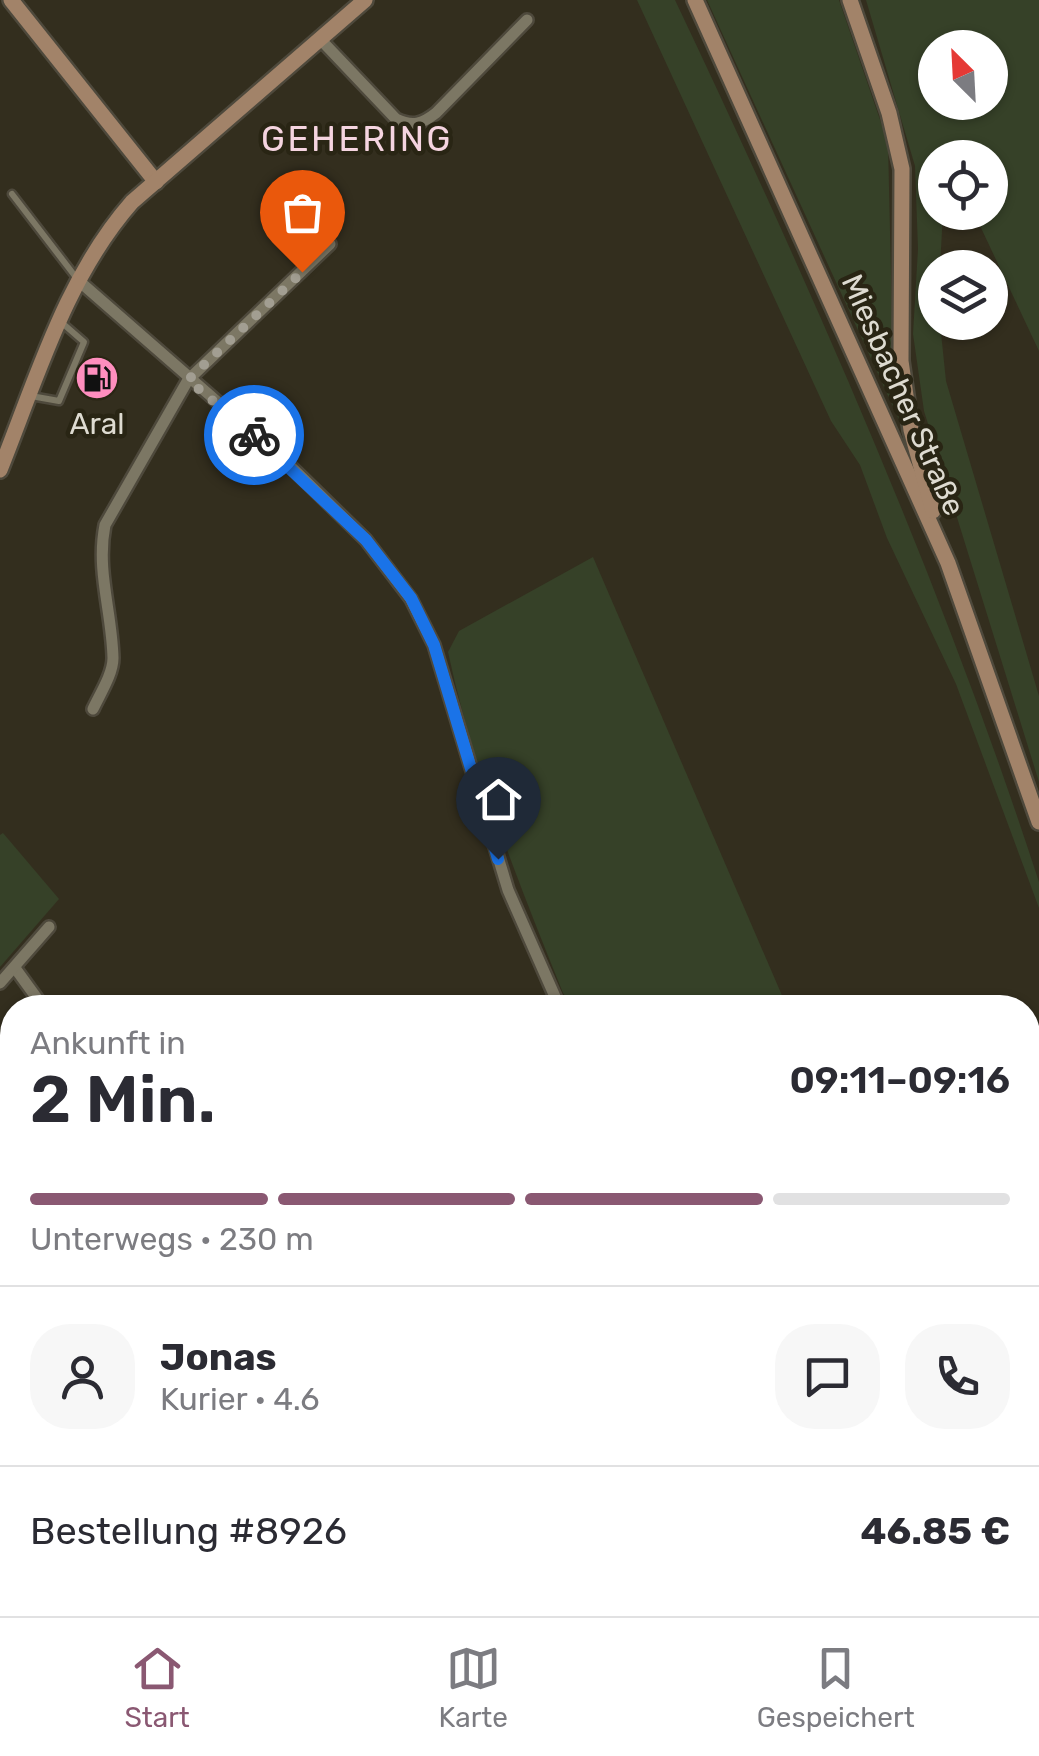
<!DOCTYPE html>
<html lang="de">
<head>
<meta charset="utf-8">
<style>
	:root { --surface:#fff; --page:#f7f7f7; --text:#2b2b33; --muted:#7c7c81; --line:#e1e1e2; --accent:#8a5872 }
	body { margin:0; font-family:Rubik,sans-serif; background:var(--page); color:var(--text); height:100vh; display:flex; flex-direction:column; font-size:38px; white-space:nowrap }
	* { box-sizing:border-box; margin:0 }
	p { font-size:32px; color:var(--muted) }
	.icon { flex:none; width:55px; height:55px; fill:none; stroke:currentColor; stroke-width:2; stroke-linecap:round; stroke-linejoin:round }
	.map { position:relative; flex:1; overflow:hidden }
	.drawer { position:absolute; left:0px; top:995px; width:1040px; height:622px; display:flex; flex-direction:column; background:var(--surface); border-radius:40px 40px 0 0; box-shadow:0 2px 8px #0004 }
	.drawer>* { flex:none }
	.needle { width:65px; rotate:336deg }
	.fabs { position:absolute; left:918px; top:30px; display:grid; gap:20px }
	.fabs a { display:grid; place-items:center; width:90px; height:90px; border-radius:50%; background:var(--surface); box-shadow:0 2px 8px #0004; font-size:50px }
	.pin { position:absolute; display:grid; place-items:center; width:85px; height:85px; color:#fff; margin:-102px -42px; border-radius:50% 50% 50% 0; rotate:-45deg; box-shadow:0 0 10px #0007 }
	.pin .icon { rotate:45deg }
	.courier { position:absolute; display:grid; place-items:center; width:100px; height:100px; margin:-50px; border:8px solid #1a73e8; border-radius:50%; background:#fff; color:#222; box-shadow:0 2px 12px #0007 }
	.summary em { font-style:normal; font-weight:600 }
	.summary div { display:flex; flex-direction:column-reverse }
	.summary { display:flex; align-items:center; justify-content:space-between; height:170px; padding:0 30px }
	h1 { font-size:65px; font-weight:600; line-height:75px }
	.bar { display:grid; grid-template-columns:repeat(4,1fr); gap:15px 10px; align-content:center; height:120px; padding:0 30px }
	.bar i { height:12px; border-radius:8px; background:var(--line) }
	.bar .current { background:var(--accent) }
	.bar p { grid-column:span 4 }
	.line { display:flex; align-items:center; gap:25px; padding:0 30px; border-top:2px solid var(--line) }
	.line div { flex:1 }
	.round { display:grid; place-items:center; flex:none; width:105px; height:105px; border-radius:40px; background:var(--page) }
	.tabs { display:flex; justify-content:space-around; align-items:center; height:140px; border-top:2px solid var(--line); background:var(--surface); font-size:28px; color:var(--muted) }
	.tabs a { display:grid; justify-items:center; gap:5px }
	.tabs .current { color:var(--accent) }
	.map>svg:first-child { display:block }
	.green { fill:#364128; fill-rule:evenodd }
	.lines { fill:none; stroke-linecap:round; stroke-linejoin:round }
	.lane-casing { stroke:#4e493c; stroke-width:11 }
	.street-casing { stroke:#4e493c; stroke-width:16 }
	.secondary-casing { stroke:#4e493c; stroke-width:20 }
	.lane { stroke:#7c7764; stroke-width:6 }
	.street { stroke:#7c7764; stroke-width:11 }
	.secondary { stroke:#a28369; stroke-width:15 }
	.done { stroke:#a29e92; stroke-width:10; stroke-dasharray:0 18 }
	.route { stroke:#1a73e8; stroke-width:12 }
	.labels { text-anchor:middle; stroke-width:9; stroke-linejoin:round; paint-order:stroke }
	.street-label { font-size:30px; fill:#dedbd1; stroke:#292514 }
	.poi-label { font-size:30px; fill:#dedbd1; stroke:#292514 }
	.quarter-label { font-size:35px; letter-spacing:2.5px; fill:#f5d4e0; stroke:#292514 }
</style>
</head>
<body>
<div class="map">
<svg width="1039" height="1616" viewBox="0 0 1039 1616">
	<rect width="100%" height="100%" fill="#332e1e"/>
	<!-- green -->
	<g class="green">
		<path d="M637 0H675C811 287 941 580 1039 882V908L956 684 887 538 860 465 831 421Z"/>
		<polygon points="707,0 839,0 888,143 893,363 900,422"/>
		<path d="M866 0H1039V351L974 213 990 212V158H935V212L943 213 940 267 935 268V322L940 323 946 381 1039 696V782L924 411 913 334 918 249 915 166ZM935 48H990V102H935Z"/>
		<path d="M593 557 787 1007H573L563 993C518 882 473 769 448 652L459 631Z"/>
		<polygon points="3,833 59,899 0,967 0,835"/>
	</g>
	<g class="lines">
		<!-- lane casing -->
		<g class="lane-casing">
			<g id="lane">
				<polyline points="12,194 78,280"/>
				<polyline points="31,396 59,401 84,342 61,322"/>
			</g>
		</g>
		<!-- street casing -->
		<g class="street-casing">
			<g id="street">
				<path d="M322 41 396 119C413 127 422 124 436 113L527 20"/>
				<polyline points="79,281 283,459 366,540 411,599 434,645 508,890 560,1008"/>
				<path d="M93 709C100 694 113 674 113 658 112 612 96 571 105 525L188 380 330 244"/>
				<polyline points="15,968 44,1008"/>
				<polyline points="0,983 49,927"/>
				<polyline points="1028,1220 1039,1218"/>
				<polyline points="0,1249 12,1266"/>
				<polyline points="1028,1342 1039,1354"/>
				<polyline points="0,1518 12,1515"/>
				<polyline points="1028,1561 1039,1574"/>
				<polyline points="1028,1589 1039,1584"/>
				<polyline points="173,1605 177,1616"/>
				<polyline points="483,1605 486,1616"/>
				<polyline points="513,1616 543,1605"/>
				<polyline points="967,1616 992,1605"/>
			</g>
		</g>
		<!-- secondary casing -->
		<g class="secondary-casing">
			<g id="secondary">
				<polyline points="11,0 156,182"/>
				<polyline points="695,0 948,563 1039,822"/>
				<polyline points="850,0 889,113 902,169 901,361 911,430 933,511"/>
				<path d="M0 470C37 378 66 277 132 202L365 0"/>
			</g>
		</g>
		<!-- lane -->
		<use href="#lane" class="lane"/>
		<!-- street -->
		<use href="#street" class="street"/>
		<!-- secondary -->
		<use href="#secondary" class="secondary"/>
	</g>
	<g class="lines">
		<!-- done -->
		<polyline class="done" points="254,435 188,380 302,272"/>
		<!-- route -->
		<polyline class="route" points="254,435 366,540 411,598 434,645 498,859"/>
	</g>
	<!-- icons -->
	<defs>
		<g id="fuel-disc" transform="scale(2.25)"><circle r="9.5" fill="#fe8ebe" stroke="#292514"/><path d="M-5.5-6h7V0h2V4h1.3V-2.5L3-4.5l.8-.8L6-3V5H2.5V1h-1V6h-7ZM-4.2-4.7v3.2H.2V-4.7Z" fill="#111"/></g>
	</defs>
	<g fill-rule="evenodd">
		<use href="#fuel-disc" x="97" y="378"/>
	</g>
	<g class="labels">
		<!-- street labels -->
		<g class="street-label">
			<text transform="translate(903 395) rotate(66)" y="10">Miesbacher Straße</text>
		</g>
		<!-- poi labels -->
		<g class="poi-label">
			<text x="97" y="434">Aral</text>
		</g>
		<!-- quarter labels -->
		<g class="quarter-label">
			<text x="357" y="151">GEHERING</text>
		</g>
	</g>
</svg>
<div class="fabs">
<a><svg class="needle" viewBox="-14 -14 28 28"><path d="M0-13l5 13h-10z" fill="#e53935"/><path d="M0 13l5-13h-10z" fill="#7c7c81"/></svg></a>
<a><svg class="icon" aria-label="locate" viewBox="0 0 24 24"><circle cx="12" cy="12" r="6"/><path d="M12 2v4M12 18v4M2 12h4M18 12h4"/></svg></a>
<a><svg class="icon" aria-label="layers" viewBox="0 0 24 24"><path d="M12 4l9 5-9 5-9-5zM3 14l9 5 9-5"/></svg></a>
</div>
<div class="pin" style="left:302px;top:272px;background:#ea580c"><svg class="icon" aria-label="bag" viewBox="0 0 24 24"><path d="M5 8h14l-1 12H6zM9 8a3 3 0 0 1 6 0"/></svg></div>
<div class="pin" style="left:498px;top:859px;background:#1f2937"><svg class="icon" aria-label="home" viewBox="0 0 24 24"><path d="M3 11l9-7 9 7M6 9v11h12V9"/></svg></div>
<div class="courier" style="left:254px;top:435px"><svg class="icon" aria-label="bike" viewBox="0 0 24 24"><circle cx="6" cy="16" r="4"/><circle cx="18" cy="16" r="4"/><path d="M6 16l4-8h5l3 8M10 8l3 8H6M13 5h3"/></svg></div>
<section class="drawer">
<div class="summary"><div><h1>2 Min.</h1><p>Ankunft in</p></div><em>09:11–09:16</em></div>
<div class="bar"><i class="current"></i><i class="current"></i><i class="current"></i><i></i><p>Unterwegs · 230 m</p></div>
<div class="line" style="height:180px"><a class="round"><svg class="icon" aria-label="person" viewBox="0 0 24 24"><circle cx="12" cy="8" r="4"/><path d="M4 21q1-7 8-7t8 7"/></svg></a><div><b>Jonas</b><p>Kurier · 4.6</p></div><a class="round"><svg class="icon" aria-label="chat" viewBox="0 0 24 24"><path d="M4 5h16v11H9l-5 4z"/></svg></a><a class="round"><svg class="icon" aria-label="phone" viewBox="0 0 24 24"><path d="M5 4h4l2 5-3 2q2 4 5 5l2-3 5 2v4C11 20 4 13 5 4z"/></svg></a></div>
<div class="line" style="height:130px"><div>Bestellung #8926</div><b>46.85 €</b></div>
</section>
</div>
<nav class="tabs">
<a class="current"><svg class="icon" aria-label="home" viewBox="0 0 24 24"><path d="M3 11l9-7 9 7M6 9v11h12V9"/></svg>Start</a>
<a><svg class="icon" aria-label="map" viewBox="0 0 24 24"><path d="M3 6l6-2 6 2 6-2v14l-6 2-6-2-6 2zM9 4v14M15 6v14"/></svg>Karte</a>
<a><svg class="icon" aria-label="saved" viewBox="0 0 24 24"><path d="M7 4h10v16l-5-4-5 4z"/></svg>Gespeichert</a>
</nav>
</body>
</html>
